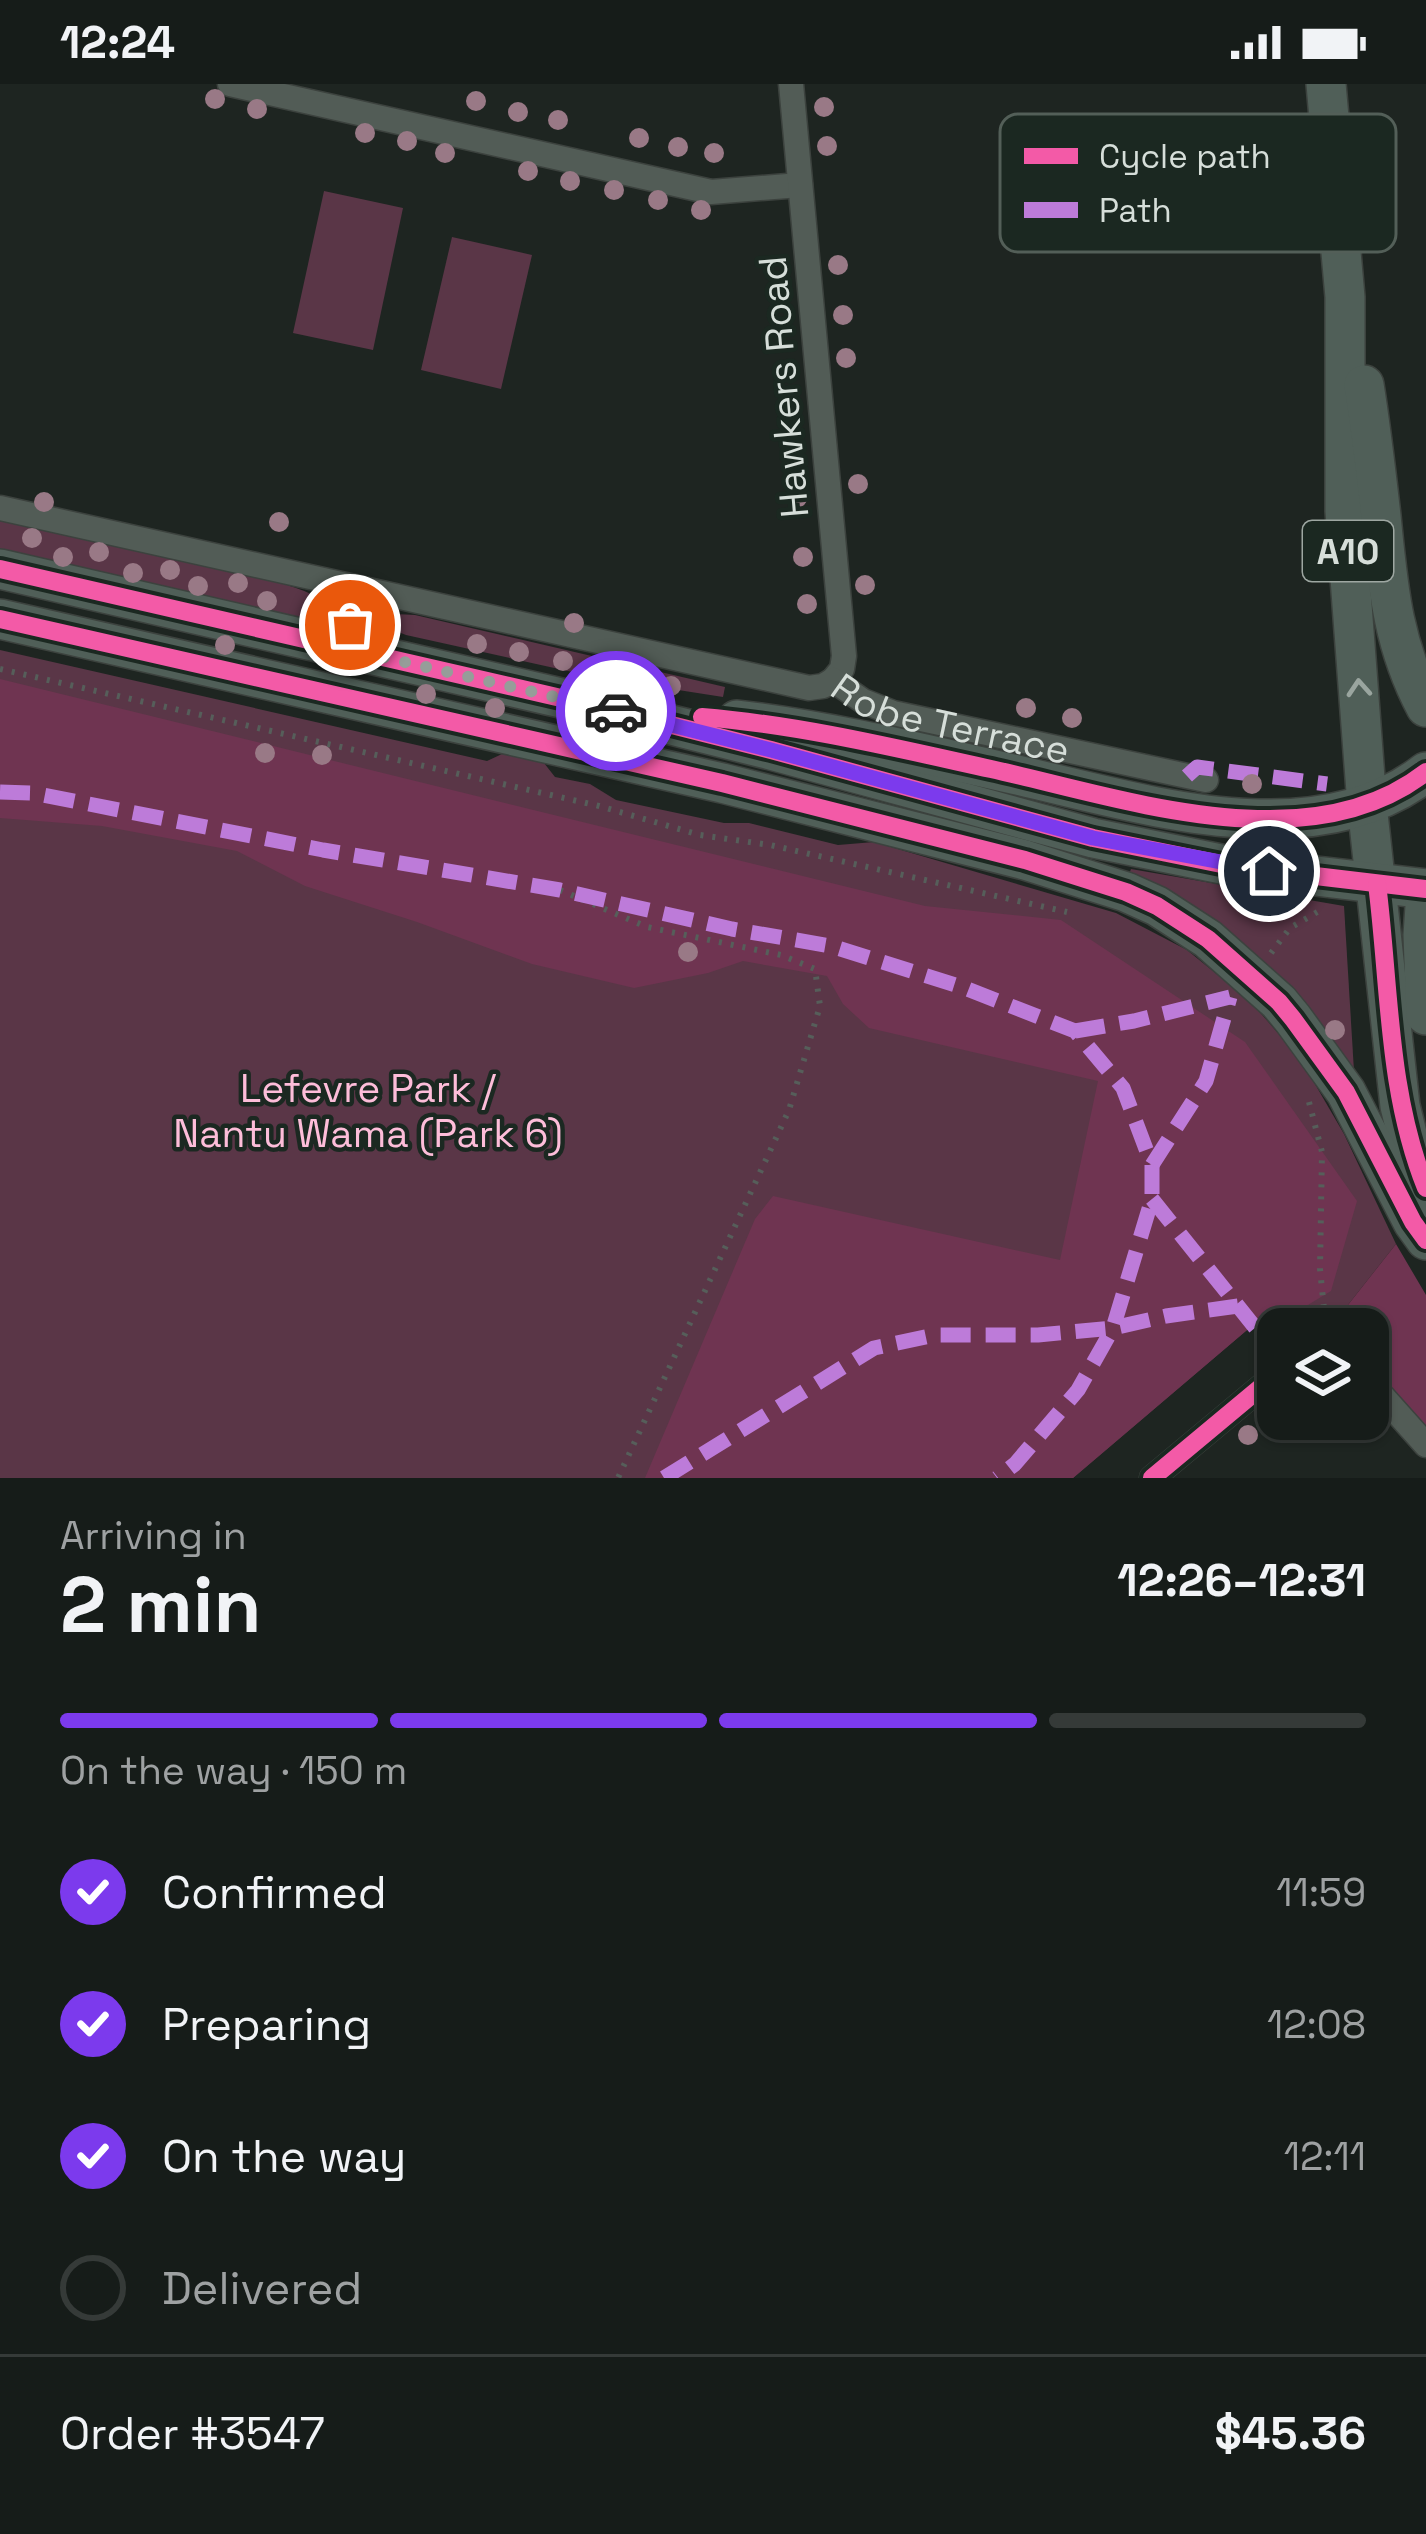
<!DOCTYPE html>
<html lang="en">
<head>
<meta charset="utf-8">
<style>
	:root { --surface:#161c19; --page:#232926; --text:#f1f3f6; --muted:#9ea1a2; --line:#353a38; --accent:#7c3aed }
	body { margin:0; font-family:"Space Grotesk",sans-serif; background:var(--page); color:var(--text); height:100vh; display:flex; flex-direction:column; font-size:45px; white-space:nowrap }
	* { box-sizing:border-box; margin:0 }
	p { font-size:39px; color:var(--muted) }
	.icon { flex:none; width:66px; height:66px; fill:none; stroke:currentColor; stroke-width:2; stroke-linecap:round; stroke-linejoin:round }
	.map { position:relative; height:1394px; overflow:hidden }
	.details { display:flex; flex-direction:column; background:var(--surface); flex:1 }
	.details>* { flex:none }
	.buttons { position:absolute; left:1257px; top:1224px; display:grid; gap:24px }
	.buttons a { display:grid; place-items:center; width:132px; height:132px; border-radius:24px; background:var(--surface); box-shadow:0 3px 9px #0004,0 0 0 3px var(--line); font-size:60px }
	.pin { position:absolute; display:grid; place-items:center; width:102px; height:102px; color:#fff; margin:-51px; border:6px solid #fff; border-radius:50%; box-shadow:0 3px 12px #0007 }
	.courier { position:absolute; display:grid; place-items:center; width:120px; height:120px; margin:-60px; border:9px solid #7c3aed; border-radius:50%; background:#fff; color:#222; box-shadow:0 3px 15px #0007 }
	.head em { font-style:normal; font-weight:700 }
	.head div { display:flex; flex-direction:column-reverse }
	.head { display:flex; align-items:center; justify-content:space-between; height:204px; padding:0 60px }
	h1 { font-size:78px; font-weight:700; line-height:90px }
	.bar { display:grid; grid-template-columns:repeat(4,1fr); gap:18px 12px; align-content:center; height:144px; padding:0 60px }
	.bar i { height:15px; border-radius:9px; background:var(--line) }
	.bar .selected { background:var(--accent) }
	.bar p { grid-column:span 4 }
	.line { display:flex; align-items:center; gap:30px; padding:0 60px; border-top:3px solid var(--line) }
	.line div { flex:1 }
	ol { padding:0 60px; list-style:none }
	li { display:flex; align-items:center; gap:36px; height:132px }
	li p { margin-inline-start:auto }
	li .icon { padding:12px; border-radius:50%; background:var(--accent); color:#fff; stroke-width:4 }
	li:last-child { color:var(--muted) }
	li i { width:66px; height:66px; border:6px solid var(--line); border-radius:50% }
	.status { display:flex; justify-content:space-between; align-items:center; height:84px; padding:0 60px; background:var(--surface); direction:ltr }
	.status svg { height:33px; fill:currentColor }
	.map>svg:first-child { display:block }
	.green { fill:#5a3647 }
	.forest { fill:#6f3451 }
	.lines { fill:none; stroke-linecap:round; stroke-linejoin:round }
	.minor-casing { stroke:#3c423e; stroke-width:27 }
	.trunk-casing { stroke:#3c423e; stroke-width:42 }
	.path { stroke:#565e5a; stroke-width:6; stroke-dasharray:3 9; stroke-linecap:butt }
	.minor { stroke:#525c56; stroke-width:24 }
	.trunk { stroke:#505f58; stroke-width:39 }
	.quiet { stroke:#bd7bd9; stroke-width:15; stroke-dasharray:30 15; stroke-linecap:butt }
	.cycleway-casing { stroke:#1b2821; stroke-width:26 }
	.cycleway { stroke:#f35aa7; stroke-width:18 }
	.tree { fill:#997986 }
	.oneway { stroke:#9aa59f }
	.done { stroke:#969d99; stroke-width:12; stroke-dasharray:0 21.6 }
	.route { stroke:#7c3aed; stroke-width:15 }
	.labels { text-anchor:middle; stroke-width:9; stroke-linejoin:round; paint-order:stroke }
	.shield { fill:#1b2821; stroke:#9ea7a2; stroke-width:3 }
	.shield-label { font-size:36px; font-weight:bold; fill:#d6ded9 }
	.street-label { font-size:39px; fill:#d6ded9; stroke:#1b2821 }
	.park-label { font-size:39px; fill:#fdbdd9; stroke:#1b2821 }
	.key { fill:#1b2821; stroke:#535f58; stroke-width:3 }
	.key-label { font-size:33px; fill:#d6ded9 }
</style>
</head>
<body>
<div class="status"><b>12:24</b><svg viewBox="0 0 49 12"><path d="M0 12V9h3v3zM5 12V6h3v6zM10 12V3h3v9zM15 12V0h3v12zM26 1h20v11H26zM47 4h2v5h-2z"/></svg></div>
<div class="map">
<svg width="1426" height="1394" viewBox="0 0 1426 1394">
	<rect width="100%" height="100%" fill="#1e2521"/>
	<!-- green -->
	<g class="green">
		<polygon points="324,107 403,124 373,266 293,249"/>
		<polygon points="452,153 532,171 501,305 421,286"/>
		<path d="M0 437 284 500C301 506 323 511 331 528L325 539 0 465Z"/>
		<polygon points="377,529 415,531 725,603 723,613 595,593 406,551 375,539"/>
		<polygon points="0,566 487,677 502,670 544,679 555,693 590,700 616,716 724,739 749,739 838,761 874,758 1116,829 1187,866 1251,918 1301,976 1344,1050 1396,1160 1329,1245 1324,1245 1307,1220 1268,1245 1260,1235 1073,1394 0,1394"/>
		<polygon points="1131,785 1344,822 1354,987 1128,793"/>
	</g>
	<!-- forest -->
	<g class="forest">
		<polygon points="0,595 925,822 1061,836 1245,958 1357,1117 1331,1207 1268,1245 1260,1235 1073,1394 645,1394 755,1135 773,1112 1060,1176 1098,997 869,944 843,920 827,892 743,877 708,889 634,904 532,880 417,838 305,802 237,767 102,742 0,734"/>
		<polygon points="1396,1160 1426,1211 1426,1361 1368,1296 1368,1245 1329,1245"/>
	</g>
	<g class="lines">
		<!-- minor casing -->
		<g class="minor-casing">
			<g id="minor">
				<polyline points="230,0 711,108 800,101"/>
				<polyline points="791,0 844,572 842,585 833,596"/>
				<path id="s1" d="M0 424 809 604 823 602 833 596 863 617 893 629 1206 696"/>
				<polyline points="344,564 355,505"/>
				<polyline points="1368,1296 1426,1361"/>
				<polyline points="1152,1394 1278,1289"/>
			</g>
		</g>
		<!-- trunk casing -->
		<g class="trunk-casing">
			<g id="trunk">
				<polyline points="1326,0 1345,213 1345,427 1367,721 1400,1022 1411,1066 1426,1104"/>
				<path d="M1364 301C1371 344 1376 388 1381 432 1388 502 1392 559 1426 623"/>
				<polyline points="0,485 600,623 771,666 1093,754 1231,782 1426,805"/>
				<polyline points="0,535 722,699 1025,776 1126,808 1157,822 1208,855 1279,918 1293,935 1346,1008 1413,1138 1426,1156"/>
				<path d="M737 636C832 647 924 670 1017 691 1142 719 1313 776 1426 688"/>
				<polyline points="1426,808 1423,851 1426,931"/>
			</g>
		</g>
		<!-- path -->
		<g class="path">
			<polyline points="0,585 599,722 700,751 770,761 1067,828"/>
			<polyline points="560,806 647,843 781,871 815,885 820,922 789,1026 618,1394"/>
			<polyline points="1271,869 1290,844 1319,827"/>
			<polyline points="1309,1018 1322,1068 1320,1185 1326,1245"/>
		</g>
		<!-- minor -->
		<use href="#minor" class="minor"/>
		<!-- trunk -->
		<use href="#trunk" class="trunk"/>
		<!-- quiet -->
		<g class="quiet">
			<polyline points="1187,692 1197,683 1327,700"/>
			<polyline points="0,708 33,709 323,766 560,806 732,845 831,862 962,903 1075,947 1123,1004 1152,1081 1152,1115 1113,1244 1078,1306 1015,1380 997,1394"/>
			<polyline points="1075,947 1134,937 1230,913"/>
			<polyline points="1152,1081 1206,997 1230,913"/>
			<polyline points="1152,1115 1278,1272"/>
			<polyline points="664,1394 874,1264 935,1251 1038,1251 1113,1244 1166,1232 1238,1222"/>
		</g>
		<!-- cycleway casing -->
		<g class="cycleway-casing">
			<g id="cycleway">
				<polyline points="0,485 600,623 771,666 1093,754 1231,782 1426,805"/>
				<polyline points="0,535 722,699 1025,776 1126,808 1157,822 1208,855 1279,918 1293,935 1346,1008 1413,1138 1426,1156"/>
				<path d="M702 633C800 641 895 664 991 685 1122 714 1308 780 1426 688"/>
				<path d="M1377 800C1390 902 1387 1007 1426 1104"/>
				<polyline points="1152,1394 1278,1289"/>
			</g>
		</g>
		<!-- cycleway -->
		<use href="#cycleway" class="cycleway"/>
	</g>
	<!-- trees -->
	<g class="tree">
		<circle cx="215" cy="15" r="10"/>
		<circle cx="476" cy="17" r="10"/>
		<circle cx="824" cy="23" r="10"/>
		<circle cx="257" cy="25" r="10"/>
		<circle cx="518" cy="28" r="10"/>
		<circle cx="558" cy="36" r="10"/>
		<circle cx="365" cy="49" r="10"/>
		<circle cx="639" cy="54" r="10"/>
		<circle cx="407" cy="57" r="10"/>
		<circle cx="827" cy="62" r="10"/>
		<circle cx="678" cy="63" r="10"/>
		<circle cx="445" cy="69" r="10"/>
		<circle cx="714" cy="69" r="10"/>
		<circle cx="528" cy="87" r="10"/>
		<circle cx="570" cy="97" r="10"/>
		<circle cx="614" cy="106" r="10"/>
		<circle cx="658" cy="116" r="10"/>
		<circle cx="701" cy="126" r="10"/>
		<circle cx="838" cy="181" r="10"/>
		<circle cx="843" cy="231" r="10"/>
		<circle cx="846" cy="274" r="10"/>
		<circle cx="858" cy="400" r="10"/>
		<circle cx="797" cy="414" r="10"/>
		<circle cx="44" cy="418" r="10"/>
		<circle cx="279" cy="438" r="10"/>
		<circle cx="32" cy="454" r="10"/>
		<circle cx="99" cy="468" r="10"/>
		<circle cx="63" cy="473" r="10"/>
		<circle cx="803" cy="473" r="10"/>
		<circle cx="170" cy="486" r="10"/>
		<circle cx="133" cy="489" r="10"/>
		<circle cx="238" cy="499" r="10"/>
		<circle cx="865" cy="501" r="10"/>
		<circle cx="198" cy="502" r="10"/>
		<circle cx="267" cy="517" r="10"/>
		<circle cx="807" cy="520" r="10"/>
		<circle cx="574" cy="539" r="10"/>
		<circle cx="477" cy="560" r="10"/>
		<circle cx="225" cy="561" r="10"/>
		<circle cx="519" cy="568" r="10"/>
		<circle cx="563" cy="577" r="10"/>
		<circle cx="593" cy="586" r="10"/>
		<circle cx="634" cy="593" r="10"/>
		<circle cx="671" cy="602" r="10"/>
		<circle cx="426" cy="610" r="10"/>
		<circle cx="495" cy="624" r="10"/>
		<circle cx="1026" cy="624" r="10"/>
		<circle cx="1072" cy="634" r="10"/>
		<circle cx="265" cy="669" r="10"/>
		<circle cx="322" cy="671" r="10"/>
		<circle cx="1252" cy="700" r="10"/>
		<circle cx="1250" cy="817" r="10"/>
		<circle cx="688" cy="868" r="10"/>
		<circle cx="1335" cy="946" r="10"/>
		<circle cx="1248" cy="1351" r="10"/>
	</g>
	<!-- one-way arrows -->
	<defs><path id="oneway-chevron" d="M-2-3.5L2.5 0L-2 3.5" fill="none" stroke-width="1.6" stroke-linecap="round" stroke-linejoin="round" transform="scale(3)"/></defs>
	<use class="oneway" href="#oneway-chevron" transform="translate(1359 604) rotate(-94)"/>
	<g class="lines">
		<!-- done -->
		<polyline class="done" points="350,541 344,564 616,627"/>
		<!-- route -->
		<polyline class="route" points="616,627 771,666 1093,754 1269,787"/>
	</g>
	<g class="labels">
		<!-- shield labels -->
		<rect class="shield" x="1303" y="437" width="90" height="60" rx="9"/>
		<g class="shield-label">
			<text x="1348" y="480">A10</text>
		</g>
		<!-- street labels -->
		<g class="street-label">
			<text transform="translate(783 303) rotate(-95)" y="14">Hawkers Road</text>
			<text dy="14" stroke="none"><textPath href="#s1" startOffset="981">Robe Terrace</textPath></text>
		</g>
		<!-- park labels -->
		<g class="park-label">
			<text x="368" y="1018">Lefevre Park /<tspan x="368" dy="45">Nantu Wama (Park 6)</tspan></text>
		</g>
	</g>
	<!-- legend -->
	<rect x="1000" y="30" width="396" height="138" rx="18" class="key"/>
	<rect x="1024" y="64" width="54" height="16" fill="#f35aa7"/>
	<rect x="1024" y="118" width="54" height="16" fill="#bd7bd9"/>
	<g class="key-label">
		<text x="1099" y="84">Cycle path</text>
		<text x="1099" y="138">Path</text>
	</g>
</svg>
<div class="buttons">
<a><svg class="icon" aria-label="layers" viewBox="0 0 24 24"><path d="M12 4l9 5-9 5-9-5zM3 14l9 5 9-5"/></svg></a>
</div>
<div class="pin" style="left:350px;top:541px;background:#ea580c"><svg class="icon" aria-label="bag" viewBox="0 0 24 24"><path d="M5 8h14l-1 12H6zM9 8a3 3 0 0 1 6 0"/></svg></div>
<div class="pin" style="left:1269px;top:787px;background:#1f2937"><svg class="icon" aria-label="home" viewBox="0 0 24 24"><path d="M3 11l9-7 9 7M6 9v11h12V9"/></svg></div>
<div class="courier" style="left:616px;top:627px"><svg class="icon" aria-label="car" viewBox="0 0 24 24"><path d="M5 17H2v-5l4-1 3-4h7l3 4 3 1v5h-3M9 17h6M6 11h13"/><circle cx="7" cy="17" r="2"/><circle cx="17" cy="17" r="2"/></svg></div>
</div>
<section class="details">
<div class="head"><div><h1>2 min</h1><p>Arriving in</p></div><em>12:26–12:31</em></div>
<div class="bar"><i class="selected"></i><i class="selected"></i><i class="selected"></i><i></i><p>On the way · 150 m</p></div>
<ol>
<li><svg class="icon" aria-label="check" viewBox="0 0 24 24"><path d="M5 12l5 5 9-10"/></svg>Confirmed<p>11:59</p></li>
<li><svg class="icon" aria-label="check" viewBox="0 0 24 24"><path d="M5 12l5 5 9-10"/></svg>Preparing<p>12:08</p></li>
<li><svg class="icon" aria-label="check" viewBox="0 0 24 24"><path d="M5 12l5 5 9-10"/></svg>On the way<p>12:11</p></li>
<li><i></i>Delivered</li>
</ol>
<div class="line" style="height:156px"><div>Order #3547</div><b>$45.36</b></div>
</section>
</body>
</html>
